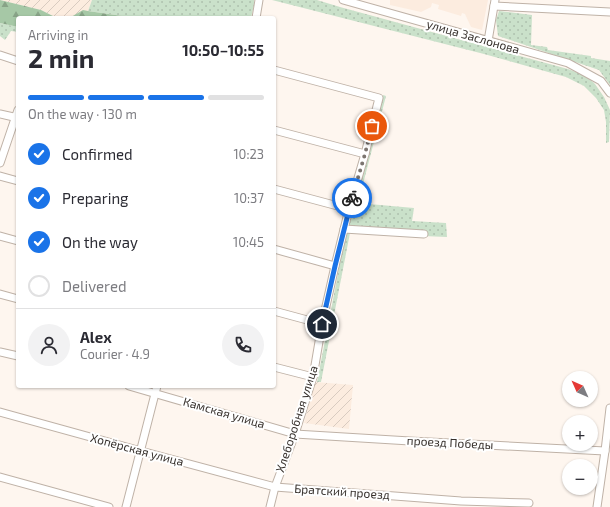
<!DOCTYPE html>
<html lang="en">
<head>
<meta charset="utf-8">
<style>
	:root { --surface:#fff; --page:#f2f2f3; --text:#2b2b33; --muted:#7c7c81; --line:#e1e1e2; --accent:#1a73e8 }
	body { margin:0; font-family:"Exo 2",sans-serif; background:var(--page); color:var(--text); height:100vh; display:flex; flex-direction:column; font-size:15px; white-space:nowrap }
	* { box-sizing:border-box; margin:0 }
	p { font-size:13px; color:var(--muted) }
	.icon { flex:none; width:22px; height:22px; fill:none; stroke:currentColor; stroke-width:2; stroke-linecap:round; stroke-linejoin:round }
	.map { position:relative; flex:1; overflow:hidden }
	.panel { position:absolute; left:16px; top:16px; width:260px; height:372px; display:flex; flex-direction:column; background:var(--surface); border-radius:4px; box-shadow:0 1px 3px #0004 }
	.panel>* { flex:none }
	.needle { width:26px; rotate:315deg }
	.buttons { position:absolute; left:562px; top:371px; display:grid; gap:8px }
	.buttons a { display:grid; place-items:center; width:36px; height:36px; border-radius:50%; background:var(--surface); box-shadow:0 1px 3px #0004; font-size:20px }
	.pin { position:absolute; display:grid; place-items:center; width:34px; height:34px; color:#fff; margin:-17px; border:2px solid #fff; border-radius:50%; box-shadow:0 1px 4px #0007 }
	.courier { position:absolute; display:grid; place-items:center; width:40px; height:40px; margin:-20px; border:3px solid #1a73e8; border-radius:50%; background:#fff; color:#222; box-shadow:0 1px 5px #0007 }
	.headline em { font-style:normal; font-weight:700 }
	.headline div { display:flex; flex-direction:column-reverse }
	.headline { display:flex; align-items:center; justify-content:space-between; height:68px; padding:0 12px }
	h1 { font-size:26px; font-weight:700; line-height:30px }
	.bar { display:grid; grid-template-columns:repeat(4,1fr); gap:6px 4px; align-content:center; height:48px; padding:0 12px }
	.bar i { height:5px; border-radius:3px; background:var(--line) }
	.bar .selected { background:var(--accent) }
	.bar p { grid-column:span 4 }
	.line { display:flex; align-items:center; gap:10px; padding:0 12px; border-top:1px solid var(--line) }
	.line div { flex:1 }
	.round { display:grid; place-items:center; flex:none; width:42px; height:42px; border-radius:21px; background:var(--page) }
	ol { padding:0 12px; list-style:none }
	li { display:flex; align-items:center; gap:12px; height:44px }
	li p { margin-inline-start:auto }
	li .icon { padding:4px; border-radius:50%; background:var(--accent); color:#fff; stroke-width:4 }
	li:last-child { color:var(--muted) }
	li i { width:22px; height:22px; border:2px solid var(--line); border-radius:50% }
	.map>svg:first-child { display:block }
	.built { fill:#fcecdf }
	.industrial { fill:url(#industrial-furrows) }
	.grass { fill:url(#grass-dots) }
	.forest { fill:url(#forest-firs) }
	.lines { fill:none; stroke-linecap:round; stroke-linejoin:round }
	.minor-casing { stroke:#bfb2a7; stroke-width:9 }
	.minor { stroke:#fff; stroke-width:7 }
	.done { stroke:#7c7570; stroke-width:4; stroke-dasharray:0 7.2 }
	.route { stroke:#1a73e8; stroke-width:5 }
	.labels { text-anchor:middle; stroke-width:4; stroke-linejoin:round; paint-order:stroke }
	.street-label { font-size:12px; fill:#36302c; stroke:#fff }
</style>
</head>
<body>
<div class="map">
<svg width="610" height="507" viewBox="0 0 610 507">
	<defs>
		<pattern id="industrial-furrows" width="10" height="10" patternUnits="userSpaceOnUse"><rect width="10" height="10" fill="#fcecdf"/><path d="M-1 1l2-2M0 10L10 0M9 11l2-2" fill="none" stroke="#d9cbc0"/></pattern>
		<pattern id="grass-dots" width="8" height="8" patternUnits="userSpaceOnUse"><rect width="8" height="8" fill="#cae1ca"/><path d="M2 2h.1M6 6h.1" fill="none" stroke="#aec1ae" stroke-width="1.8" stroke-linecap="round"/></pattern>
		<pattern id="forest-firs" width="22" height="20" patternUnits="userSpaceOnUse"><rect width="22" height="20" fill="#a6c8a6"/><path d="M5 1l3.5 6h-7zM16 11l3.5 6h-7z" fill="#88a387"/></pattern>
	</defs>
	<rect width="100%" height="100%" fill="#fef6ef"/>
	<!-- built -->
	<polygon class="built" points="390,0 488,0 482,30 471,27 465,14 462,13 461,16 438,9 439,5 432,3 431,7 421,12 390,5"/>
	<!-- industrial -->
	<g class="industrial">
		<polygon points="0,0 92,0 88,11 83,11 71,17 58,18 41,10"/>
		<polygon points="315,382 353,385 349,429 304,423"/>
	</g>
	<!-- grass -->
	<g class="grass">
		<polygon points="92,0 254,0 254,5 251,18 197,17 136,18 88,11"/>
		<polygon points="272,0 317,0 340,7 568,69 586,76 595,84 604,97 610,110 609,142 606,143 606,122 604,110 596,98 584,86 566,77 484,54"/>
		<polygon points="499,11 532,15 531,45 547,47 548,50 591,56 591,58 610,61 610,85 599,70 498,36 496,20"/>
		<polygon points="0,23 18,27 18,32 11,31 5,40 0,36"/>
		<polygon points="383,95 386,96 358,203 414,208 412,221 446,223 447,237 350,233 321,382 317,382 348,222"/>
	</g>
	<!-- forest -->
	<g class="forest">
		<polygon points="0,0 41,10 57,18 18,18 18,27 0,23"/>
		<polygon points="83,10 88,11 136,18 58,18 71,17"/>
	</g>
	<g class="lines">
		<!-- minor casing -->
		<g class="minor-casing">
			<g id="minor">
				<polyline points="343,0 568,63 601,81 610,93"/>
				<polyline points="494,6 610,12"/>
				<polyline points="256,18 259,0"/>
				<polyline points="488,41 495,0"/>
				<polyline points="0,55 18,61"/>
				<polyline points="0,114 18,118"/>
				<polyline points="274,130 365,154"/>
				<polyline points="0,163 18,110"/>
				<polyline points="0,176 18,181"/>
				<polyline points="274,189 349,209"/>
				<polyline points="344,229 424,234"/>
				<polyline points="0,236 18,241"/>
				<polyline points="274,249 335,266"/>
				<polyline points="0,294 18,299"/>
				<polyline points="274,311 322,324"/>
				<polyline points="0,352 18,356"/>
				<polyline points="274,367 313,377"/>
				<polyline points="129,386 295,434 410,441 605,451"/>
				<polyline points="0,412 141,451 275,487 461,501 529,503"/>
				<polyline points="0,477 109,507"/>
				<polyline points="126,507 157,386"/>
				<polyline points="270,507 275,487 295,434 313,377 322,324 335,266 349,209 365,154 379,98 274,70"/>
				<polyline points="597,507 605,451 610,408"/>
			</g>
		</g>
		<!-- minor -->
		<use href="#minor" class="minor"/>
	</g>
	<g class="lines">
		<!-- done -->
		<polyline class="done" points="352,198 365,154 372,126"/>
		<!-- route -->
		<polyline class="route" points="322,324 335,266 352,198"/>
	</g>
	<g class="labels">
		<!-- street labels -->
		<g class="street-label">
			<text transform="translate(473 37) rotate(16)" y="4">улица Заслонова</text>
			<text transform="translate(224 413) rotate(16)" y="4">Камская улица</text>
			<text transform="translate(297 419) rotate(-72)" y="4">Хлеборобная улица</text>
			<text transform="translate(450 443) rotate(3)" y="4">проезд Победы</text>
			<text transform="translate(137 450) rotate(15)" y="4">Хопёрская улица</text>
			<text transform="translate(342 492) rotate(4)" y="4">Братский проезд</text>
		</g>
	</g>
</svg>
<div class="buttons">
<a><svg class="needle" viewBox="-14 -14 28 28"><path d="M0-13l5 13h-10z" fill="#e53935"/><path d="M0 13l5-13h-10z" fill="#7c7c81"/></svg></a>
<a>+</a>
<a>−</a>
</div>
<div class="pin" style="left:372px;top:126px;background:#ea580c"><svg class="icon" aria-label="bag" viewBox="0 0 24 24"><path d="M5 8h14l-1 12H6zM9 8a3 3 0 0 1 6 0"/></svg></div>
<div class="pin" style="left:322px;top:324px;background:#1f2937"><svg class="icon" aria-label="home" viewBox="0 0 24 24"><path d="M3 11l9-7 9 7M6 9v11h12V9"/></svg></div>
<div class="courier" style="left:352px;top:198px"><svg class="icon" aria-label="bike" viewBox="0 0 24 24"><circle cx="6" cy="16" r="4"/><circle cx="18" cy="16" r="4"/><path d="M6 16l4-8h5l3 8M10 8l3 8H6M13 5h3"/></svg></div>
<section class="panel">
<div class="headline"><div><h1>2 min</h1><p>Arriving in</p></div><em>10:50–10:55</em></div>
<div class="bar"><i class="selected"></i><i class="selected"></i><i class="selected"></i><i></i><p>On the way · 130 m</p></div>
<ol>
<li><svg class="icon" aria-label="check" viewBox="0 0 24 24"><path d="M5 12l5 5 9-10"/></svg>Confirmed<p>10:23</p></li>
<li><svg class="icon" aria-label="check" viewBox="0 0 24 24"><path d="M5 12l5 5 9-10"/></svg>Preparing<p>10:37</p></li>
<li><svg class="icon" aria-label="check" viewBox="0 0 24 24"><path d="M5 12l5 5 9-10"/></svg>On the way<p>10:45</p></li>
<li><i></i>Delivered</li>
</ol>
<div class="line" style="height:72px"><a class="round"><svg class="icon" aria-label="person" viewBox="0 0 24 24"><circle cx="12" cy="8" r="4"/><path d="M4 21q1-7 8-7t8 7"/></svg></a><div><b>Alex</b><p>Courier · 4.9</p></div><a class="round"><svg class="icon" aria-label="phone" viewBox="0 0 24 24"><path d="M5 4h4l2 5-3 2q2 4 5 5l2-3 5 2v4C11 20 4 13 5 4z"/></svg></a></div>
</section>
</div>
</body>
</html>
